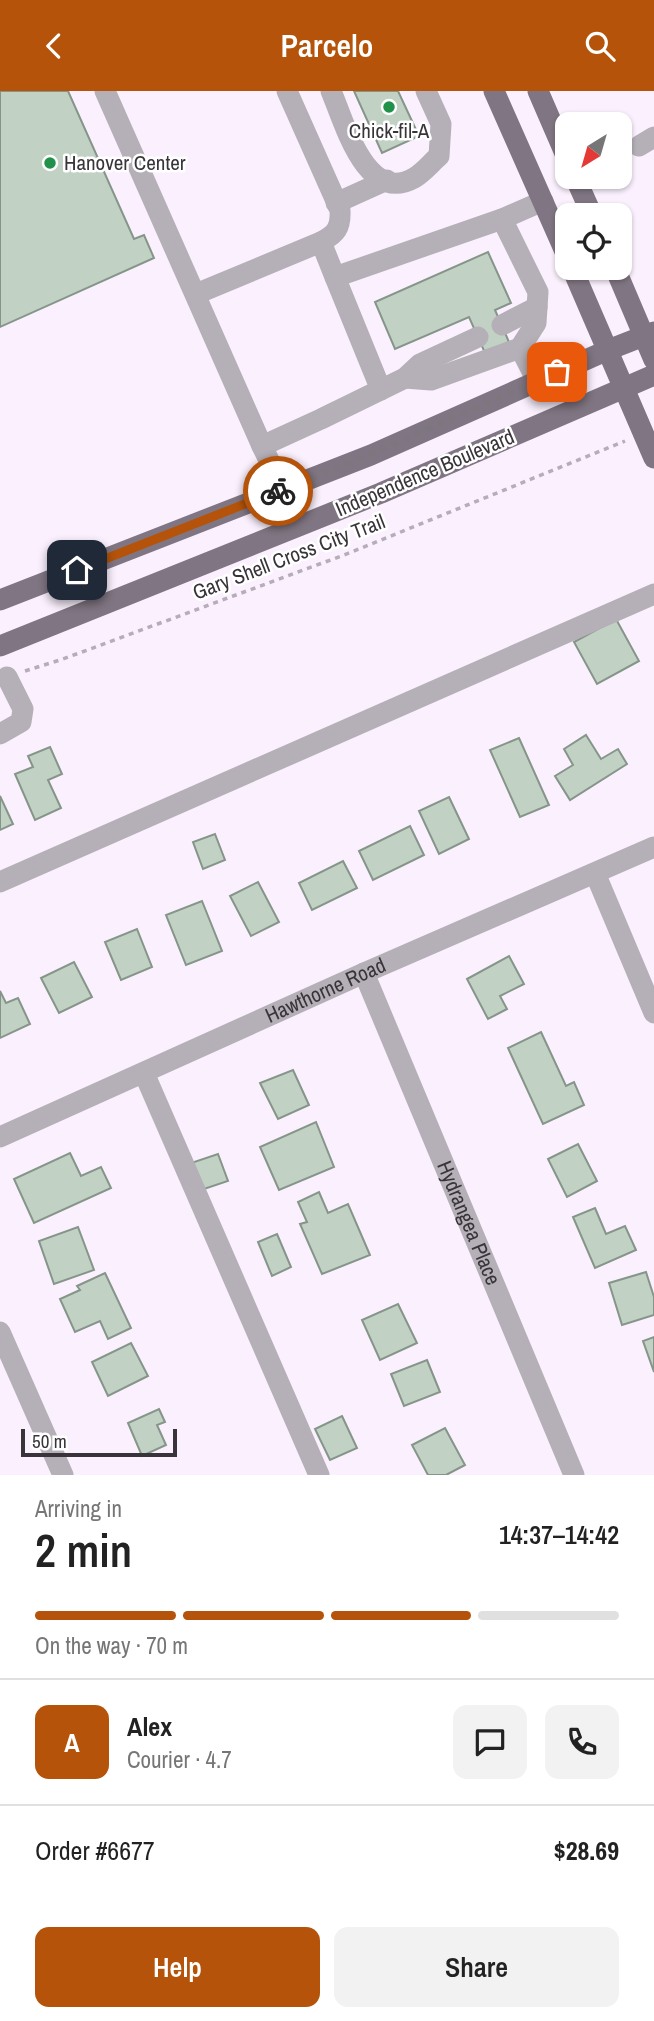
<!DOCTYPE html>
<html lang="en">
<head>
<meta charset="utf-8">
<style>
	:root { --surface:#fff; --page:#f2f2f2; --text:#222; --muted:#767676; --line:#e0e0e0; --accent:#b45309 }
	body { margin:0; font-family:"Archivo Narrow",sans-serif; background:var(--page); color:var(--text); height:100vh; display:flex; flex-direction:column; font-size:26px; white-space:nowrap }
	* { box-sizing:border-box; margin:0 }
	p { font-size:23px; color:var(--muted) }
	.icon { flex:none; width:38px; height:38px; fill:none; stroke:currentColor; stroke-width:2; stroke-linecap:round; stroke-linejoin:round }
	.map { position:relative; height:1384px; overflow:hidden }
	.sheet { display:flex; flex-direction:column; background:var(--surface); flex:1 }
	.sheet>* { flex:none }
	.needle { width:46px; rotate:217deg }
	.tools { position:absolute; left:555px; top:21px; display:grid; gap:14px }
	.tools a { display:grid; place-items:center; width:77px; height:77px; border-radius:14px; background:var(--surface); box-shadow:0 2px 5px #0004; font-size:35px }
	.scale { position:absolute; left:21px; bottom:18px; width:156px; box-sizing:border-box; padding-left:7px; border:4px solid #39343a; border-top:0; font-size:19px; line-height:24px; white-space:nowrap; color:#39343a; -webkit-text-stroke:5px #fff; paint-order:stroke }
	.pin { position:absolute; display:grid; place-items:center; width:60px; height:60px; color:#fff; margin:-30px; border-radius:14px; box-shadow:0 4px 10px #0006 }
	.courier { position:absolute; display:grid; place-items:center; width:70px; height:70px; margin:-35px; border:5px solid #b45309; border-radius:50%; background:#fff; color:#222; box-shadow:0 2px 9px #0007 }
	.headline em { font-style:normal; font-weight:600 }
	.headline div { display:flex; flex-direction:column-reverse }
	.headline { display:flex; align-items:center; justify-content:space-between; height:119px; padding:0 35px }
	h1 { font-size:46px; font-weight:600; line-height:52px }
	.bar { display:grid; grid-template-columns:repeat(4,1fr); gap:10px 7px; align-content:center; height:84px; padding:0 35px }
	.bar i { height:9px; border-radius:5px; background:var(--line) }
	.bar .active { background:var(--accent) }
	.bar p { grid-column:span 4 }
	.line { display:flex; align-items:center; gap:18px; padding:0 35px; border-top:2px solid var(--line) }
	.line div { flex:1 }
	.round { display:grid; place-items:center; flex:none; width:74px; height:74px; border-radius:14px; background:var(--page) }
	.cta { display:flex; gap:14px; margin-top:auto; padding:14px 35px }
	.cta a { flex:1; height:80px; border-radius:14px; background:var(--accent); color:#fff; font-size:28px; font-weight:600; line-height:80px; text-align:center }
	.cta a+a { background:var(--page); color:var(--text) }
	header { display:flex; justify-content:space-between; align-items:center; height:91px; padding:0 35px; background:var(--accent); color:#fff; font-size:32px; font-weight:600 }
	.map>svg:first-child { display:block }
	.building { fill:#c1d1c4; stroke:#869589; stroke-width:2 }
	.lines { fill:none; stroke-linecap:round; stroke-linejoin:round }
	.path { stroke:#b5adb8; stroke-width:3.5; stroke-dasharray:5 5; stroke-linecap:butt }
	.minor { stroke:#b5b0b7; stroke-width:21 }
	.major { stroke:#807683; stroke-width:21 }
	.done { stroke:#7d767f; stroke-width:7; stroke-dasharray:0 12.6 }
	.route { stroke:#b45309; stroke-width:9 }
	.poi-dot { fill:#22924b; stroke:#fff; stroke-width:2.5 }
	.labels { text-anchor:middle; stroke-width:5; stroke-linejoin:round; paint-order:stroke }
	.poi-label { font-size:21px; fill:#39343a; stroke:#fff }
	.street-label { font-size:21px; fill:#39343a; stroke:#fff }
</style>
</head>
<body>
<header><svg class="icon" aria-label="back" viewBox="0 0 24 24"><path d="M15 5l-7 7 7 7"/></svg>Parcelo<svg class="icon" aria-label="search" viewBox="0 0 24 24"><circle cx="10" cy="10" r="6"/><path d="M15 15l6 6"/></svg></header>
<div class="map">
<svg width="654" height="1384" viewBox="0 0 654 1384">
	<rect width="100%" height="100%" fill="#fbf1fe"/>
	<!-- building -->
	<g class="building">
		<polygon points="0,0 68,0 134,148 144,144 154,167 0,236"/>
		<polygon points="354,0 398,0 419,45 382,62"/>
		<polygon points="488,161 511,212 495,219 509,251 485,262 469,226 395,258 375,211"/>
		<polygon points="616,528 639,570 597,593 574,551"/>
		<polygon points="586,644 601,668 618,658 627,673 570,709 555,685 573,674 564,658"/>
		<polygon points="519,647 549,714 520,726 490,659"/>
		<polygon points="50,656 62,683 48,689 61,717 35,729 15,683 33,676 28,665"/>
		<polygon points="0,705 13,733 0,739"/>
		<polygon points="449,706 469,748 439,763 419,720"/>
		<polygon points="410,735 424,764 373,789 359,760"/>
		<polygon points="215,743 225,769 203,778 193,751"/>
		<polygon points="343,770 357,797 312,819 299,792"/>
		<polygon points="258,791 279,831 251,845 230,805"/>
		<polygon points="202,810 222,860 186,874 166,824"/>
		<polygon points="137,838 152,876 121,889 105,851"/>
		<polygon points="509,865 524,893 500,905 507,918 488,928 467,888"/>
		<polygon points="74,871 92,906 59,922 41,887"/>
		<polygon points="0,900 6,912 18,907 30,933 0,947"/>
		<polygon points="541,941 566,995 574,991 584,1014 543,1033 508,957"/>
		<polygon points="293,979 309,1014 278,1028 260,992"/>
		<polygon points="316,1031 334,1076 279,1099 260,1056"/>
		<polygon points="578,1053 597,1090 567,1106 548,1068"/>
		<polygon points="70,1062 81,1085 101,1076 111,1097 34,1132 14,1088"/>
		<polygon points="218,1063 228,1090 201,1099 191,1072"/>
		<polygon points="319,1101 328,1122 348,1113 370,1164 322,1183 300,1133 307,1131 298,1111"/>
		<polygon points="595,1117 606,1143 625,1135 636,1159 595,1177 573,1126"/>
		<polygon points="78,1136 94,1179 54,1193 39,1150"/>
		<polygon points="277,1143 291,1176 272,1185 258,1151"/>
		<polygon points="646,1181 654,1206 654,1224 622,1234 609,1192"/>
		<polygon points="105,1182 131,1237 108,1248 100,1230 75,1241 60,1208 80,1199 77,1195"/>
		<polygon points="398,1213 417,1252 380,1269 362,1229"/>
		<polygon points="654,1246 654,1281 643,1250"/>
		<polygon points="131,1252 148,1285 108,1305 92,1271"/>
		<polygon points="427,1269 440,1301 404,1315 391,1283"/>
		<polygon points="159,1318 165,1331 157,1334 166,1354 142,1365 128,1332"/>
		<polygon points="342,1325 357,1357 330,1369 315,1338"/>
		<polygon points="445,1337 465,1374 446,1384 428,1384 412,1354"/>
	</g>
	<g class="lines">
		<!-- path -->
		<polyline class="path" points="25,580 63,568 344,464 625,350"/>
		<!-- minor -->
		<g class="minor">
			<polyline points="105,0 262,355 283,398"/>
			<path d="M287 0 340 119C341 137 336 143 321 151"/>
			<path d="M331 0C344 30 366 114 414 87 423 82 431 72 439 65L441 33 426 0"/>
			<polyline points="639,55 654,46"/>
			<polyline points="336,112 387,89"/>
			<polyline points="335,186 381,299"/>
			<polyline points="196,203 321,151 335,186 502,128 543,110"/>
			<polyline points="502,234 537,216"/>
			<polyline points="520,257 537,290"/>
			<polyline points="405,287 431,289 520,257 536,232 538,201 502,128"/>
			<polyline points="262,355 321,328 405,287 420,273 478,246"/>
			<polyline points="0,643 21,631 23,618 7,586"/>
			<polyline points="595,782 654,922"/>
			<polyline points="0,791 654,503"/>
			<path id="s1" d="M364 882 574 1384"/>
			<polyline points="144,982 319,1384"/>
			<path id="s2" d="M0 1046 364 882 654 756"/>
			<polyline points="0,1241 63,1384"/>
		</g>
		<!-- major -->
		<g class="major">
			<polyline points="494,0 567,165"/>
			<polyline points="538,0 567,67"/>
			<polyline points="575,86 592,124"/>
			<polyline points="572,177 654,367"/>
			<polyline points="615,177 654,269"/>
			<polyline points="0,509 371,364 608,259 654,241"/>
			<polyline points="0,555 381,402 654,284"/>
		</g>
	</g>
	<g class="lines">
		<!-- done -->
		<polyline class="done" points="278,400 371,363 557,281"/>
		<!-- route -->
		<polyline class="route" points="77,479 278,400"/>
	</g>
	<!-- markers -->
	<g class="poi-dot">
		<circle cx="389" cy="16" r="7"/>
		<circle cx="50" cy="72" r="7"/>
	</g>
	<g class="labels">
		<!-- poi labels -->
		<g class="poi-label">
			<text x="389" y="47">Chick-fil-A</text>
			<text x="64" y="79" text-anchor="start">Hanover Center</text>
		</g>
		<!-- street labels -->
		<g class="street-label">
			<text transform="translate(425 382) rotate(-23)" y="7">Independence Boulevard</text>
			<text transform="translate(289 466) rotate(-21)" y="7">Gary Shell Cross City Trail</text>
			<text dy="7" stroke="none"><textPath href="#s2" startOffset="357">Hawthorne Road</textPath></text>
			<text dy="7" stroke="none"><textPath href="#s1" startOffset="271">Hydrangea Place</textPath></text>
		</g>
	</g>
</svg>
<div class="tools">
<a><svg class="needle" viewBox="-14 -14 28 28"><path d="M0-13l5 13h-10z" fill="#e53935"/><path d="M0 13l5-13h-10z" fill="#767676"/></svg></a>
<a><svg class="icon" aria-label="locate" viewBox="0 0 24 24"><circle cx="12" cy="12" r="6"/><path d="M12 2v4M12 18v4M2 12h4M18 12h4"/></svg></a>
</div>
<div class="scale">50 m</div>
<div class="pin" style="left:557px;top:281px;background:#ea580c"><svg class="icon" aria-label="bag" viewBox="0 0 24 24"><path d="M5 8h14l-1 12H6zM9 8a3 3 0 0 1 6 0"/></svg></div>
<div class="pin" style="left:77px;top:479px;background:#1f2937"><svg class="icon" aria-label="home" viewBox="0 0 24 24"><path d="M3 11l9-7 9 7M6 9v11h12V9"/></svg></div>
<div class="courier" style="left:278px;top:400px"><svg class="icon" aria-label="bike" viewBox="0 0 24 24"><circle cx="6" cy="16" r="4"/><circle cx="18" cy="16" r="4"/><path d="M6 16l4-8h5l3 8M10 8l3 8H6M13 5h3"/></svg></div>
</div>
<section class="sheet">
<div class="headline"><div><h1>2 min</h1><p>Arriving in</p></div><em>14:37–14:42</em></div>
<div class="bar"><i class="active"></i><i class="active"></i><i class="active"></i><i></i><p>On the way · 70 m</p></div>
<div class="line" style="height:126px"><b class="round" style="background:var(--accent);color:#fff">A</b><div><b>Alex</b><p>Courier · 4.7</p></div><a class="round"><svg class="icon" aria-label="chat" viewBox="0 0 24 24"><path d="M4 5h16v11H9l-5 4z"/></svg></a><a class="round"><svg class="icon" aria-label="phone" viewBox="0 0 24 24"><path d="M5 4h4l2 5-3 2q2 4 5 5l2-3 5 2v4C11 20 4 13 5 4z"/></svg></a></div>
<div class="line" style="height:91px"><div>Order #6677</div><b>$28.69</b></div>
<div class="cta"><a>Help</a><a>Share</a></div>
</section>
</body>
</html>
